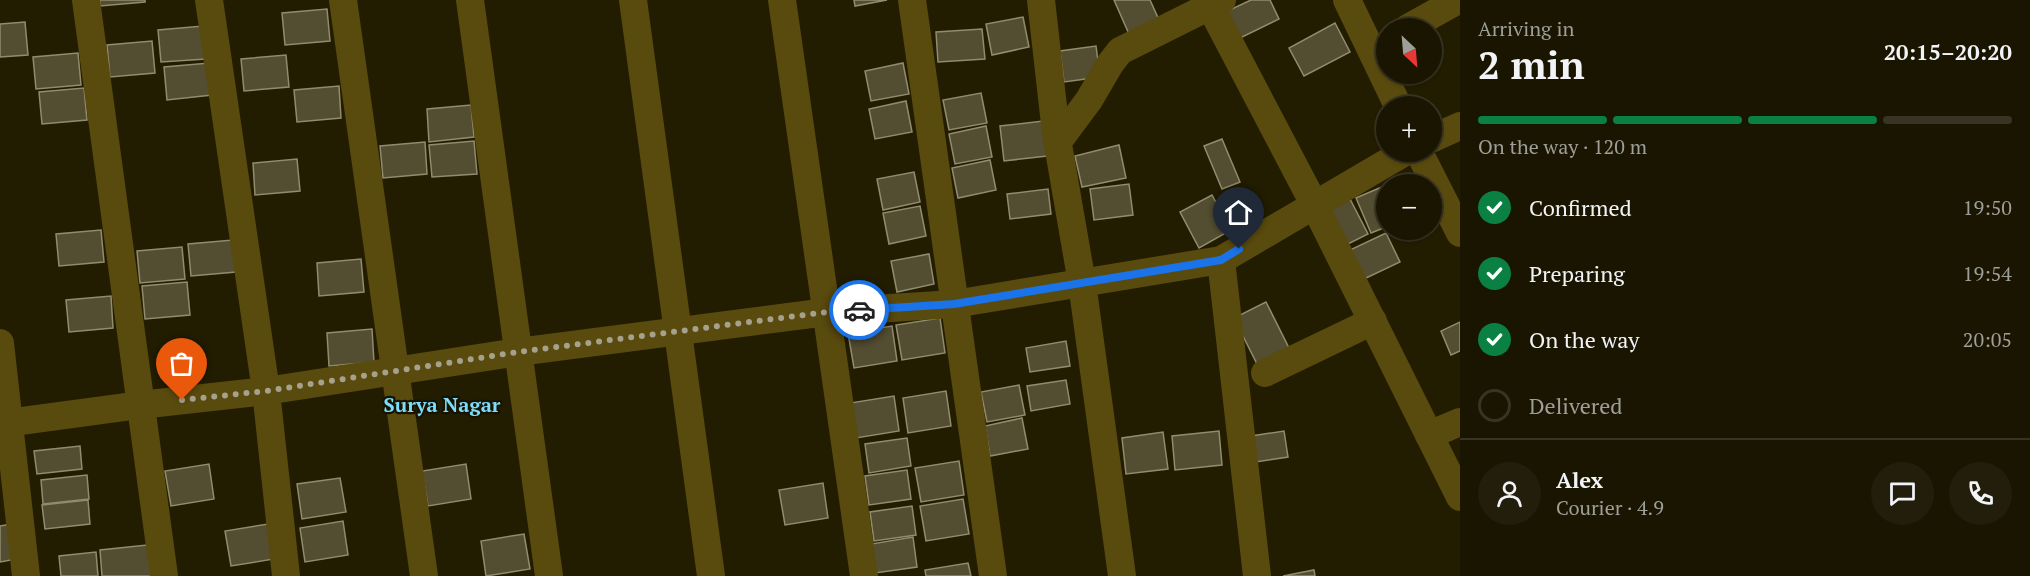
<!DOCTYPE html>
<html lang="en">
<head>
<meta charset="utf-8">
<style>
	:root { --surface:#1a1501; --page:#231e0b; --text:#f1f3f6; --muted:#9f9f99; --line:#383423; --accent:#0b8043 }
	body { margin:0; font-family:"PT Serif",serif; background:var(--page); color:var(--text); height:100vh; display:flex; flex-direction:column; font-size:22px; white-space:nowrap }
	* { box-sizing:border-box; margin:0 }
	p { font-size:20px; color:var(--muted) }
	.icon { flex:none; width:33px; height:33px; fill:none; stroke:currentColor; stroke-width:2; stroke-linecap:round; stroke-linejoin:round }
	.map { position:relative; flex:1; overflow:hidden }
	.sheet { display:flex; flex-direction:column; background:var(--surface); width:570px }
	.sheet>* { flex:none }
	.needle { width:39px; rotate:154deg }
	.buttons { position:absolute; left:1376px; top:18px; display:grid; gap:12px }
	.buttons a { display:grid; place-items:center; width:66px; height:66px; border-radius:50%; background:var(--surface); box-shadow:0 2px 4px #0004,0 0 0 2px var(--line); font-size:30px }
	.pin { position:absolute; display:grid; place-items:center; width:51px; height:51px; color:#fff; margin:-62px -26px; border-radius:50% 50% 50% 0; rotate:-45deg; box-shadow:0 0 6px #0007 }
	.pin .icon { rotate:45deg }
	.courier { position:absolute; display:grid; place-items:center; width:60px; height:60px; margin:-30px; border:4px solid #1a73e8; border-radius:50%; background:#fff; color:#222; box-shadow:0 2px 8px #0007 }
	.headline em { font-style:normal; font-weight:700 }
	.headline div { display:flex; flex-direction:column-reverse }
	.headline { display:flex; align-items:center; justify-content:space-between; height:102px; padding:0 18px }
	h1 { font-size:39px; font-weight:700; line-height:45px }
	.bar { display:grid; grid-template-columns:repeat(4,1fr); gap:9px 6px; align-content:center; height:72px; padding:0 18px }
	.bar i { height:8px; border-radius:4px; background:var(--line) }
	.bar .selected { background:var(--accent) }
	.bar p { grid-column:span 4 }
	.line { display:flex; align-items:center; gap:15px; padding:0 18px; border-top:2px solid var(--line) }
	.line div { flex:1 }
	.round { display:grid; place-items:center; flex:none; width:63px; height:63px; border-radius:32px; background:var(--page) }
	ol { padding:0 18px; list-style:none }
	li { display:flex; align-items:center; gap:18px; height:66px }
	li p { margin-inline-start:auto }
	li .icon { padding:6px; border-radius:50%; background:var(--accent); color:#fff; stroke-width:4 }
	li:last-child { color:var(--muted) }
	li i { width:33px; height:33px; border:3px solid var(--line); border-radius:50% }
	main { display:flex; flex:1; min-height:0 }
	.map>svg:first-child { display:block }
	.building { fill:#534d31; stroke:#928c6e; stroke-width:1.5 }
	.lines { fill:none; stroke-linecap:round; stroke-linejoin:round }
	.minor { stroke:#594a0d; stroke-width:28 }
	.done { stroke:#a5a18d; stroke-width:6; stroke-dasharray:0 10.8 }
	.route { stroke:#1a73e8; stroke-width:8 }
	.labels { text-anchor:middle; stroke-width:4.5; stroke-linejoin:round; paint-order:stroke }
	.neighbourhood-label { font-size:20px; font-weight:bold; fill:#7bddf9; stroke:#181300 }
</style>
</head>
<body>
<main>
<div class="map">
<svg width="1460" height="576" viewBox="0 0 1460 576">
	<rect width="100%" height="100%" fill="#221c01"/>
	<!-- building -->
	<g class="building">
		<polygon points="100,0 145,0 145,2 100,6"/>
		<polygon points="854,0 887,0 855,6"/>
		<polygon points="1114,0 1150,0 1159,20 1129,34"/>
		<polygon points="1251,0 1270,0 1279,19 1236,40 1223,13"/>
		<polygon points="327,9 330,41 285,45 282,13"/>
		<polygon points="1023,17 1029,47 992,55 986,24"/>
		<polygon points="25,22 28,55 0,57 0,24"/>
		<polygon points="1335,23 1350,52 1304,76 1289,48"/>
		<polygon points="203,26 206,59 161,62 158,30"/>
		<polygon points="982,29 985,59 938,62 936,32"/>
		<polygon points="152,41 155,73 110,77 107,45"/>
		<polygon points="1096,46 1100,77 1064,82 1060,51"/>
		<polygon points="78,53 81,85 36,89 33,57"/>
		<polygon points="286,55 289,87 244,91 241,59"/>
		<polygon points="209,63 212,95 167,100 164,67"/>
		<polygon points="903,63 909,94 871,101 865,71"/>
		<polygon points="339,86 341,118 297,122 294,90"/>
		<polygon points="84,88 87,120 42,124 39,92"/>
		<polygon points="981,93 987,123 949,130 943,100"/>
		<polygon points="906,101 912,132 875,139 869,109"/>
		<polygon points="471,105 474,137 429,142 427,109"/>
		<polygon points="1043,121 1047,156 1004,161 1000,126"/>
		<polygon points="986,126 992,157 955,164 949,134"/>
		<polygon points="1222,139 1240,182 1222,189 1204,146"/>
		<polygon points="474,141 477,174 432,177 429,145"/>
		<polygon points="425,142 427,174 383,178 380,146"/>
		<polygon points="1119,145 1126,178 1082,187 1075,156"/>
		<polygon points="297,159 300,191 255,195 253,163"/>
		<polygon points="990,160 996,190 958,198 952,168"/>
		<polygon points="914,172 920,202 883,210 877,179"/>
		<polygon points="1129,184 1133,215 1094,220 1090,189"/>
		<polygon points="1384,186 1386,191 1386,227 1371,233 1356,198"/>
		<polygon points="1048,189 1051,214 1010,219 1007,194"/>
		<polygon points="1212,195 1231,230 1199,248 1180,212"/>
		<polygon points="1350,199 1368,234 1344,246 1326,211"/>
		<polygon points="920,206 926,236 889,244 883,213"/>
		<polygon points="101,230 104,262 59,266 56,234"/>
		<polygon points="1386,233 1400,262 1364,279 1350,250"/>
		<polygon points="233,240 236,272 191,276 188,244"/>
		<polygon points="182,247 185,279 140,283 137,251"/>
		<polygon points="929,254 934,284 897,292 891,261"/>
		<polygon points="361,259 364,292 319,296 317,263"/>
		<polygon points="187,282 190,315 145,319 142,286"/>
		<polygon points="111,296 113,328 69,332 66,300"/>
		<polygon points="1266,302 1291,352 1259,368 1234,318"/>
		<polygon points="940,318 945,353 902,360 896,325"/>
		<polygon points="1460,322 1460,351 1451,355 1441,331"/>
		<polygon points="892,326 897,361 854,368 848,333"/>
		<polygon points="372,329 374,362 329,366 327,333"/>
		<polygon points="1066,341 1070,366 1030,372 1026,348"/>
		<polygon points="1066,380 1070,404 1031,411 1027,386"/>
		<polygon points="1019,385 1025,415 987,422 981,392"/>
		<polygon points="946,391 951,426 908,433 903,398"/>
		<polygon points="894,396 899,431 856,438 850,403"/>
		<polygon points="1022,418 1028,449 990,456 985,426"/>
		<polygon points="1219,431 1222,465 1175,470 1172,436"/>
		<polygon points="1284,431 1288,457 1249,463 1245,437"/>
		<polygon points="1163,432 1168,469 1126,474 1122,438"/>
		<polygon points="907,438 911,466 869,473 865,444"/>
		<polygon points="80,446 82,469 37,474 34,451"/>
		<polygon points="959,461 964,495 921,502 915,468"/>
		<polygon points="209,464 214,499 171,506 165,471"/>
		<polygon points="466,464 471,499 428,506 422,471"/>
		<polygon points="907,470 911,499 869,505 865,476"/>
		<polygon points="87,475 89,499 43,504 41,480"/>
		<polygon points="340,478 346,512 302,519 297,484"/>
		<polygon points="823,483 828,518 785,525 779,490"/>
		<polygon points="963,499 969,534 926,541 920,506"/>
		<polygon points="88,500 90,524 45,529 42,505"/>
		<polygon points="912,506 916,535 874,541 870,512"/>
		<polygon points="343,521 348,555 305,562 300,528"/>
		<polygon points="11,524 17,559 0,562 0,526"/>
		<polygon points="268,524 274,559 231,566 225,531"/>
		<polygon points="524,534 530,569 486,576 481,541"/>
		<polygon points="913,537 917,567 875,573 871,544"/>
		<polygon points="147,545 151,576 102,576 100,550"/>
		<polygon points="96,552 98,576 61,576 59,556"/>
		<polygon points="968,563 971,576 926,576 925,570"/>
		<polygon points="1314,570 1315,576 1283,576"/>
	</g>
	<g class="lines">
		<!-- minor -->
		<g class="minor">
			<polyline points="86,0 164,576"/>
			<polyline points="209,0 266,391 286,576"/>
			<polyline points="343,0 424,576"/>
			<polyline points="470,0 549,576"/>
			<polyline points="633,0 711,576"/>
			<polyline points="782,0 864,576"/>
			<polyline points="912,0 993,576"/>
			<polyline points="1041,0 1056,133 1082,283 1122,576"/>
			<polyline points="1207,0 1314,204 1460,497"/>
			<polyline points="1347,0 1398,106"/>
			<polyline points="1408,28 1458,0"/>
			<polyline points="1431,139 1460,126"/>
			<polyline points="1057,143 1089,100 1110,64 1120,51 1222,0"/>
			<polyline points="1419,152 1460,233"/>
			<polyline points="1221,260 1257,576"/>
			<polyline points="0,343 26,576"/>
			<polyline points="1265,373 1373,321"/>
			<polyline points="0,424 140,405 266,391 518,352 827,312 954,304 1221,260 1405,152"/>
			<polyline points="1429,435 1460,422"/>
		</g>
	</g>
	<g class="lines">
		<!-- done -->
		<polyline class="done" points="182,400 266,391 518,352 827,312 859,310"/>
		<!-- route -->
		<polyline class="route" points="859,310 954,304 1221,260 1239,249"/>
	</g>
	<g class="labels">
		<!-- neighbourhood labels -->
		<g class="neighbourhood-label">
			<text x="442" y="412">Surya Nagar</text>
		</g>
	</g>
</svg>
<div class="buttons">
<a><svg class="needle" viewBox="-14 -14 28 28"><path d="M0-13l5 13h-10z" fill="#e53935"/><path d="M0 13l5-13h-10z" fill="#9f9f99"/></svg></a>
<a>+</a>
<a>−</a>
</div>
<div class="pin" style="left:182px;top:400px;background:#ea580c"><svg class="icon" aria-label="bag" viewBox="0 0 24 24"><path d="M5 8h14l-1 12H6zM9 8a3 3 0 0 1 6 0"/></svg></div>
<div class="pin" style="left:1239px;top:249px;background:#1f2937"><svg class="icon" aria-label="home" viewBox="0 0 24 24"><path d="M3 11l9-7 9 7M6 9v11h12V9"/></svg></div>
<div class="courier" style="left:859px;top:310px"><svg class="icon" aria-label="car" viewBox="0 0 24 24"><path d="M5 17H2v-5l4-1 3-4h7l3 4 3 1v5h-3M9 17h6M6 11h13"/><circle cx="7" cy="17" r="2"/><circle cx="17" cy="17" r="2"/></svg></div>
</div>
<section class="sheet">
<div class="headline"><div><h1>2 min</h1><p>Arriving in</p></div><em>20:15–20:20</em></div>
<div class="bar"><i class="selected"></i><i class="selected"></i><i class="selected"></i><i></i><p>On the way · 120 m</p></div>
<ol>
<li><svg class="icon" aria-label="check" viewBox="0 0 24 24"><path d="M5 12l5 5 9-10"/></svg>Confirmed<p>19:50</p></li>
<li><svg class="icon" aria-label="check" viewBox="0 0 24 24"><path d="M5 12l5 5 9-10"/></svg>Preparing<p>19:54</p></li>
<li><svg class="icon" aria-label="check" viewBox="0 0 24 24"><path d="M5 12l5 5 9-10"/></svg>On the way<p>20:05</p></li>
<li><i></i>Delivered</li>
</ol>
<div class="line" style="height:108px"><a class="round"><svg class="icon" aria-label="person" viewBox="0 0 24 24"><circle cx="12" cy="8" r="4"/><path d="M4 21q1-7 8-7t8 7"/></svg></a><div><b>Alex</b><p>Courier · 4.9</p></div><a class="round"><svg class="icon" aria-label="chat" viewBox="0 0 24 24"><path d="M4 5h16v11H9l-5 4z"/></svg></a><a class="round"><svg class="icon" aria-label="phone" viewBox="0 0 24 24"><path d="M5 4h4l2 5-3 2q2 4 5 5l2-3 5 2v4C11 20 4 13 5 4z"/></svg></a></div>
</section>
</main>
</body>
</html>
